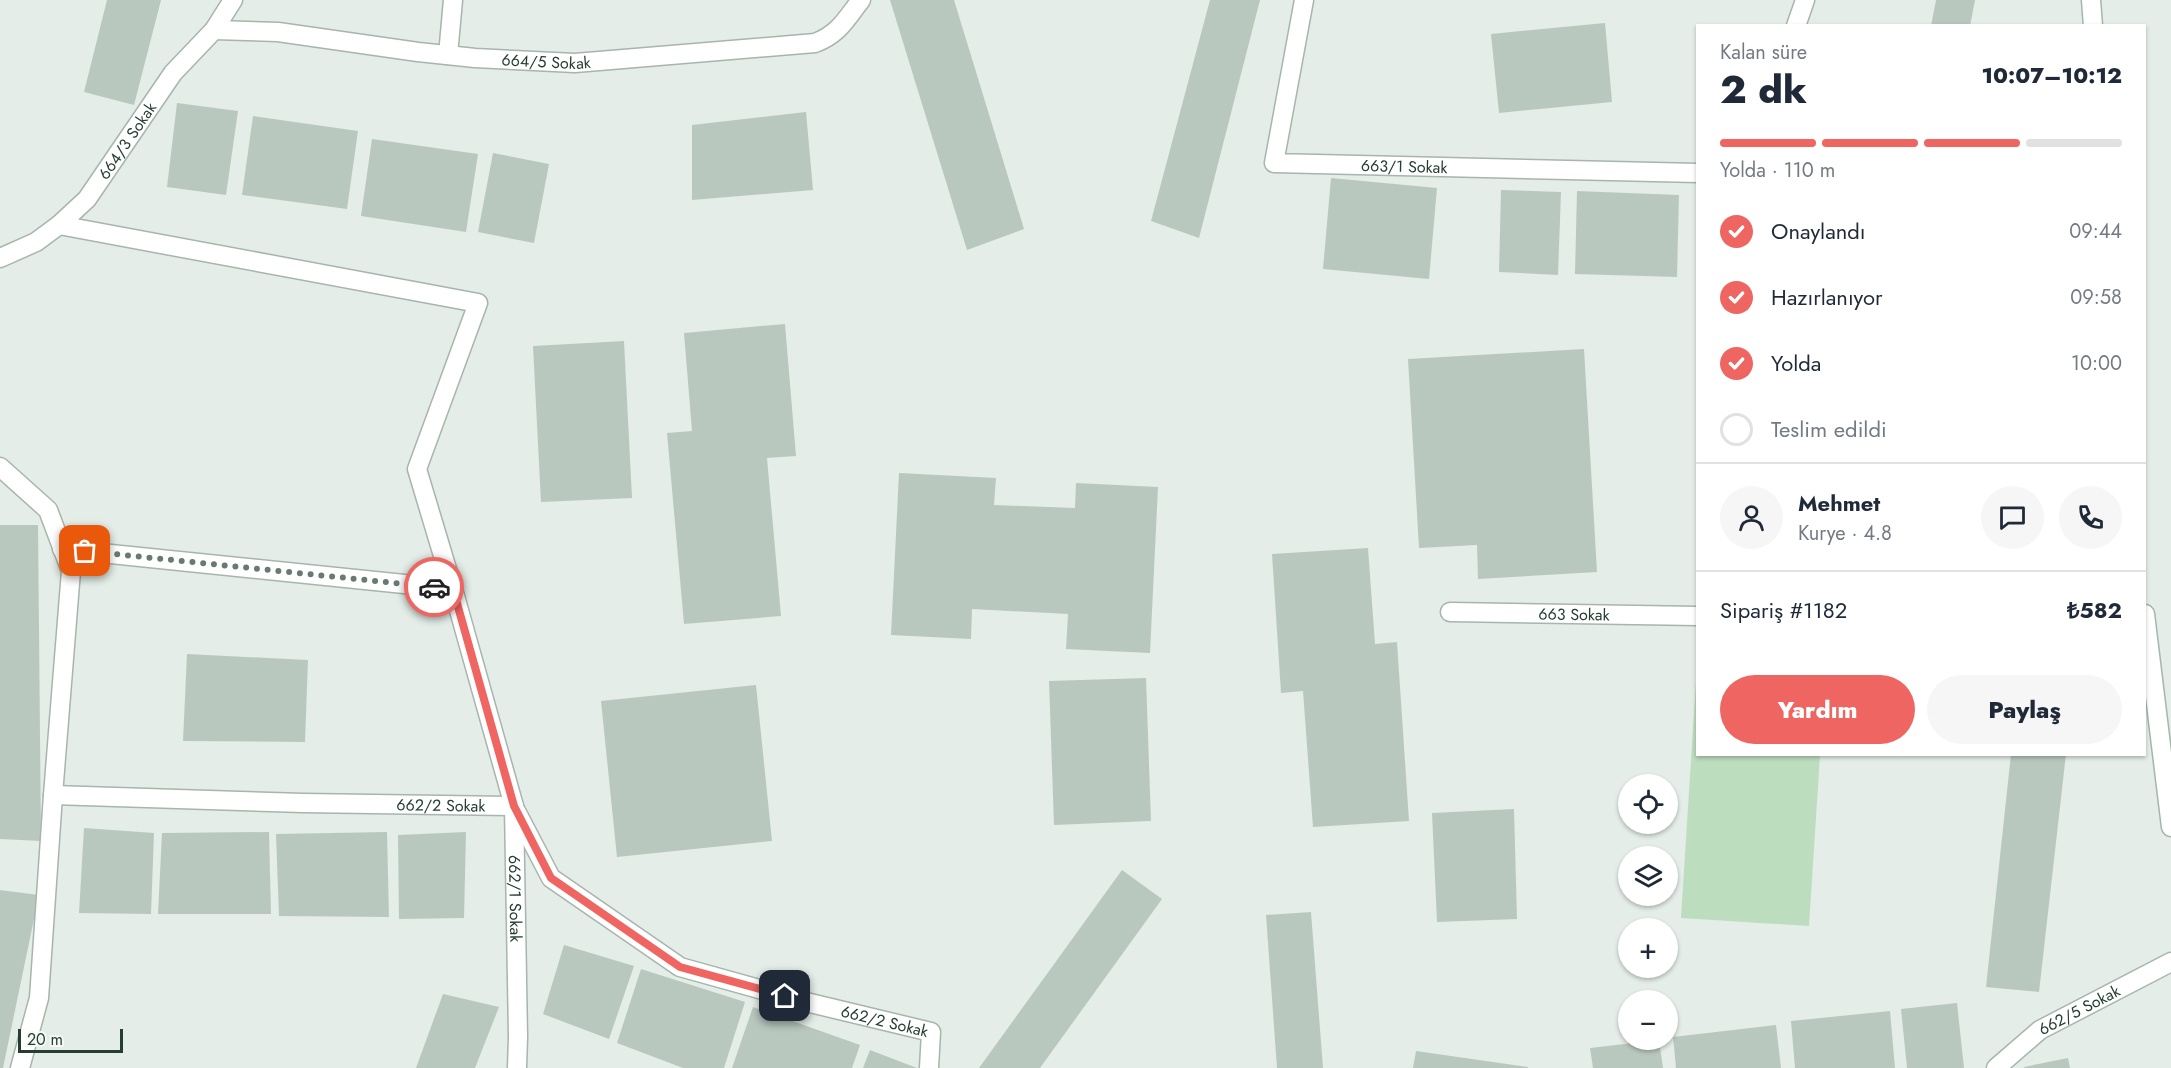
<!DOCTYPE html>
<html lang="tr">
<head>
<meta charset="utf-8">
<style>
	:root { --surface:#fff; --page:#f6f6f7; --text:#1f2937; --muted:#747a83; --line:#e0e1e3; --accent:#ee6561 }
	body { margin:0; font-family:Jost,sans-serif; background:var(--page); color:var(--text); height:100vh; display:flex; flex-direction:column; font-size:22px; white-space:nowrap }
	* { box-sizing:border-box; margin:0 }
	p { font-size:20px; color:var(--muted) }
	.icon { flex:none; width:33px; height:33px; fill:none; stroke:currentColor; stroke-width:2; stroke-linecap:round; stroke-linejoin:round }
	.map { position:relative; flex:1; overflow:hidden }
	.panel { position:absolute; left:1696px; top:24px; width:450px; height:732px; display:flex; flex-direction:column; background:var(--surface); border-radius:0px; box-shadow:0 2px 4px #0004 }
	.panel>* { flex:none }
	.buttons { position:absolute; left:1618px; top:774px; display:grid; gap:12px }
	.buttons a { display:grid; place-items:center; width:60px; height:60px; border-radius:50%; background:var(--surface); box-shadow:0 2px 4px #0004; font-size:30px }
	.scale { position:absolute; left:18px; bottom:15px; width:105px; box-sizing:border-box; padding-left:6px; border:3px solid #243e31; border-top:0; font-size:16px; line-height:21px; white-space:nowrap; color:#243e31; -webkit-text-stroke:4px #f4f9f6; paint-order:stroke }
	.pin { position:absolute; display:grid; place-items:center; width:51px; height:51px; color:#fff; margin:-26px; border-radius:12px; box-shadow:0 3px 9px #0006 }
	.courier { position:absolute; display:grid; place-items:center; width:60px; height:60px; margin:-30px; border:4px solid #ee6561; border-radius:50%; background:#fff; color:#222; box-shadow:0 2px 8px #0007 }
	.overview em { font-style:normal; font-weight:800 }
	.overview div { display:flex; flex-direction:column-reverse }
	.overview { display:flex; align-items:center; justify-content:space-between; height:102px; padding:0 24px }
	h1 { font-size:39px; font-weight:800; line-height:45px }
	.bar { display:grid; grid-template-columns:repeat(4,1fr); gap:9px 6px; align-content:center; height:72px; padding:0 24px }
	.bar i { height:8px; border-radius:4px; background:var(--line) }
	.bar .current { background:var(--accent) }
	.bar p { grid-column:span 4 }
	.line { display:flex; align-items:center; gap:15px; padding:0 24px; border-top:2px solid var(--line) }
	.line div { flex:1 }
	.round { display:grid; place-items:center; flex:none; width:63px; height:63px; border-radius:32px; background:var(--page) }
	ol { padding:0 24px; list-style:none }
	li { display:flex; align-items:center; gap:18px; height:66px }
	li p { margin-inline-start:auto }
	li .icon { padding:6px; border-radius:50%; background:var(--accent); color:#fff; stroke-width:4 }
	li:last-child { color:var(--muted) }
	li i { width:33px; height:33px; border:3px solid var(--line); border-radius:50% }
	.cta { display:flex; gap:12px; margin-top:auto; padding:12px 24px }
	.cta a { flex:1; height:69px; border-radius:36px; background:var(--accent); color:#fff; font-size:24px; font-weight:800; line-height:69px; text-align:center }
	.cta a+a { background:var(--page); color:var(--text) }
	.map>svg:first-child { display:block }
	.green { fill:#bdddbf }
	.building { fill:#b9c8bf }
	.lines { fill:none; stroke-linecap:round; stroke-linejoin:round }
	.minor-casing { stroke:#a7b5ad; stroke-width:21 }
	.secondary-casing { stroke:#a2b8ac; stroke-width:21 }
	.minor { stroke:#fff; stroke-width:18 }
	.secondary { stroke:#fff; stroke-width:18 }
	.done { stroke:#677b71; stroke-width:6; stroke-dasharray:0 10.8 }
	.route { stroke:#ee6561; stroke-width:8 }
	.labels { text-anchor:middle; stroke-width:5; stroke-linejoin:round; paint-order:stroke }
	.street-label { font-size:16px; fill:#243e31; stroke:#f4f9f6 }
</style>
</head>
<body>
<div class="map">
<svg width="2171" height="1068" viewBox="0 0 2171 1068">
	<rect width="100%" height="100%" fill="#e4ede7"/>
	<!-- green -->
	<polygon class="green" points="1697,666 1698,754 1820,755 1809,926 1681,918"/>
	<!-- building -->
	<g class="building">
		<polygon points="107,0 161,0 134,105 84,92"/>
		<polygon points="890,0 954,0 1024,229 967,250"/>
		<polygon points="1210,0 1260,0 1199,238 1151,221"/>
		<polygon points="1936,0 1975,0 1970,26 1931,26"/>
		<polygon points="1605,23 1612,102 1499,113 1491,34"/>
		<polygon points="177,103 238,111 226,195 167,187"/>
		<polygon points="806,112 813,190 692,200 692,125"/>
		<polygon points="253,116 358,131 347,209 242,195"/>
		<polygon points="372,139 478,154 466,232 361,216"/>
		<polygon points="493,153 549,164 534,243 478,232"/>
		<polygon points="1331,178 1437,188 1429,279 1323,269"/>
		<polygon points="1501,190 1561,192 1558,275 1499,272"/>
		<polygon points="1577,191 1679,195 1677,277 1575,274"/>
		<polygon points="785,324 796,456 767,458 781,616 684,624 667,433 692,431 684,333"/>
		<polygon points="624,341 632,498 541,502 533,346"/>
		<polygon points="1584,349 1597,572 1478,579 1477,545 1419,548 1408,359"/>
		<polygon points="899,473 996,478 994,505 1075,508 1076,483 1158,487 1150,653 1066,649 1068,614 972,609 971,639 891,635"/>
		<polygon points="0,525 38,525 41,841 0,839"/>
		<polygon points="1368,548 1375,644 1397,642 1409,821 1313,827 1303,691 1281,693 1272,554"/>
		<polygon points="187,654 308,660 305,742 183,741"/>
		<polygon points="1146,678 1151,821 1054,825 1049,681"/>
		<polygon points="756,685 772,841 617,857 601,701"/>
		<polygon points="2011,754 2066,754 2039,992 1986,987"/>
		<polygon points="1514,809 1517,919 1437,922 1432,813"/>
		<polygon points="84,828 154,833 151,914 79,913"/>
		<polygon points="269,832 271,914 158,914 162,833"/>
		<polygon points="387,832 389,917 279,916 276,834"/>
		<polygon points="466,832 464,918 399,919 398,835"/>
		<polygon points="1122,870 1162,899 1040,1068 979,1068"/>
		<polygon points="0,890 39,895 3,1068 0,1068"/>
		<polygon points="1311,912 1323,1068 1277,1068 1266,915"/>
		<polygon points="564,945 634,966 609,1039 543,1014"/>
		<polygon points="641,969 745,1002 724,1068 683,1068 617,1043"/>
		<polygon points="443,994 499,1007 475,1068 416,1068"/>
		<polygon points="1957,1003 1964,1068 1907,1068 1901,1009"/>
		<polygon points="753,1007 860,1045 852,1068 732,1068"/>
		<polygon points="1890,1011 1895,1068 1795,1068 1791,1021"/>
		<polygon points="1776,1025 1781,1068 1676,1068 1673,1037"/>
		<polygon points="1659,1040 1663,1068 1593,1068 1590,1048"/>
		<polygon points="870,1050 917,1068 863,1068"/>
		<polygon points="1416,1051 1528,1067 1528,1068 1413,1068"/>
		<polygon points="2068,1058 2070,1068 2024,1068 2024,1067"/>
	</g>
	<g class="lines">
		<!-- minor casing -->
		<g class="minor-casing">
			<g id="minor">
				<path id="s1" d="M1304 0 1274 163 1698 173"/>
				<polyline points="1796,26 1805,0"/>
				<path id="s2" d="M214 30 278 32 418 52 475 58 575 63 815 43C839 34 846 19 861 0"/>
				<polyline points="448,55 453,0"/>
				<polyline points="59,225 478,303 417,469 453,589"/>
				<path id="s3" d="M0 258 36 242 59 225 87 199 173 73 214 30 233 0"/>
				<polyline points="0,467 48,510 71,571 53,795 39,998 20,1068"/>
				<path id="s4" d="M62 549 453 589 514 806 518 1037 517 1068"/>
				<path id="s5" d="M1450 612 1698 616"/>
				<path id="s6" d="M53 795 303 803 514 806"/>
				<path id="s7" d="M516 811 551 878 680 967 806 1002 931 1032 929 1068"/>
				<path id="s8" d="M1996 1068 2040 1030 2171 962"/>
			</g>
		</g>
		<!-- secondary casing -->
		<g class="secondary-casing">
			<g id="secondary">
				<polyline points="2091,0 2093,26"/>
				<polyline points="2145,614 2171,827"/>
			</g>
		</g>
		<!-- minor -->
		<use href="#minor" class="minor"/>
		<!-- secondary -->
		<use href="#secondary" class="secondary"/>
	</g>
	<g class="lines">
		<!-- done -->
		<polyline class="done" points="85,551 434,587"/>
		<!-- route -->
		<polyline class="route" points="434,587 453,589 514,806 551,878 680,967 785,996"/>
	</g>
	<g class="labels">
		<!-- street labels -->
		<g class="street-label">
			<text dy="6" stroke="none"><textPath href="#s2" startOffset="334">664/5 Sokak</textPath></text>
			<text dy="6" stroke="none"><textPath href="#s3" startOffset="177">664/3 Sokak</textPath></text>
			<text dy="6" stroke="none"><textPath href="#s1" startOffset="296">663/1 Sokak</textPath></text>
			<text dy="6" stroke="none"><textPath href="#s5" startOffset="124">663 Sokak</textPath></text>
			<text dy="6" stroke="none"><textPath href="#s6" startOffset="388">662/2 Sokak</textPath></text>
			<text dy="6" stroke="none"><textPath href="#s4" startOffset="711">662/1 Sokak</textPath></text>
			<text dy="6" stroke="none"><textPath href="#s8" startOffset="102">662/5 Sokak</textPath></text>
			<text dy="6" stroke="none"><textPath href="#s7" startOffset="444">662/2 Sokak</textPath></text>
		</g>
	</g>
</svg>
<div class="buttons">
<a><svg class="icon" aria-label="locate" viewBox="0 0 24 24"><circle cx="12" cy="12" r="6"/><path d="M12 2v4M12 18v4M2 12h4M18 12h4"/></svg></a>
<a><svg class="icon" aria-label="layers" viewBox="0 0 24 24"><path d="M12 4l9 5-9 5-9-5zM3 14l9 5 9-5"/></svg></a>
<a>+</a>
<a>−</a>
</div>
<div class="scale">20 m</div>
<div class="pin" style="left:85px;top:551px;background:#ea580c"><svg class="icon" aria-label="bag" viewBox="0 0 24 24"><path d="M5 8h14l-1 12H6zM9 8a3 3 0 0 1 6 0"/></svg></div>
<div class="pin" style="left:785px;top:996px;background:#1f2937"><svg class="icon" aria-label="home" viewBox="0 0 24 24"><path d="M3 11l9-7 9 7M6 9v11h12V9"/></svg></div>
<div class="courier" style="left:434px;top:587px"><svg class="icon" aria-label="car" viewBox="0 0 24 24"><path d="M5 17H2v-5l4-1 3-4h7l3 4 3 1v5h-3M9 17h6M6 11h13"/><circle cx="7" cy="17" r="2"/><circle cx="17" cy="17" r="2"/></svg></div>
<section class="panel">
<div class="overview"><div><h1>2 dk</h1><p>Kalan süre</p></div><em>10:07–10:12</em></div>
<div class="bar"><i class="current"></i><i class="current"></i><i class="current"></i><i></i><p>Yolda · 110 m</p></div>
<ol>
<li><svg class="icon" aria-label="check" viewBox="0 0 24 24"><path d="M5 12l5 5 9-10"/></svg>Onaylandı<p>09:44</p></li>
<li><svg class="icon" aria-label="check" viewBox="0 0 24 24"><path d="M5 12l5 5 9-10"/></svg>Hazırlanıyor<p>09:58</p></li>
<li><svg class="icon" aria-label="check" viewBox="0 0 24 24"><path d="M5 12l5 5 9-10"/></svg>Yolda<p>10:00</p></li>
<li><i></i>Teslim edildi</li>
</ol>
<div class="line" style="height:108px"><a class="round"><svg class="icon" aria-label="person" viewBox="0 0 24 24"><circle cx="12" cy="8" r="4"/><path d="M4 21q1-7 8-7t8 7"/></svg></a><div><b>Mehmet</b><p>Kurye · 4.8</p></div><a class="round"><svg class="icon" aria-label="chat" viewBox="0 0 24 24"><path d="M4 5h16v11H9l-5 4z"/></svg></a><a class="round"><svg class="icon" aria-label="phone" viewBox="0 0 24 24"><path d="M5 4h4l2 5-3 2q2 4 5 5l2-3 5 2v4C11 20 4 13 5 4z"/></svg></a></div>
<div class="line" style="height:78px"><div>Sipariş #1182</div><b>₺582</b></div>
<div class="cta"><a>Yardım</a><a>Paylaş</a></div>
</section>
</div>
</body>
</html>
